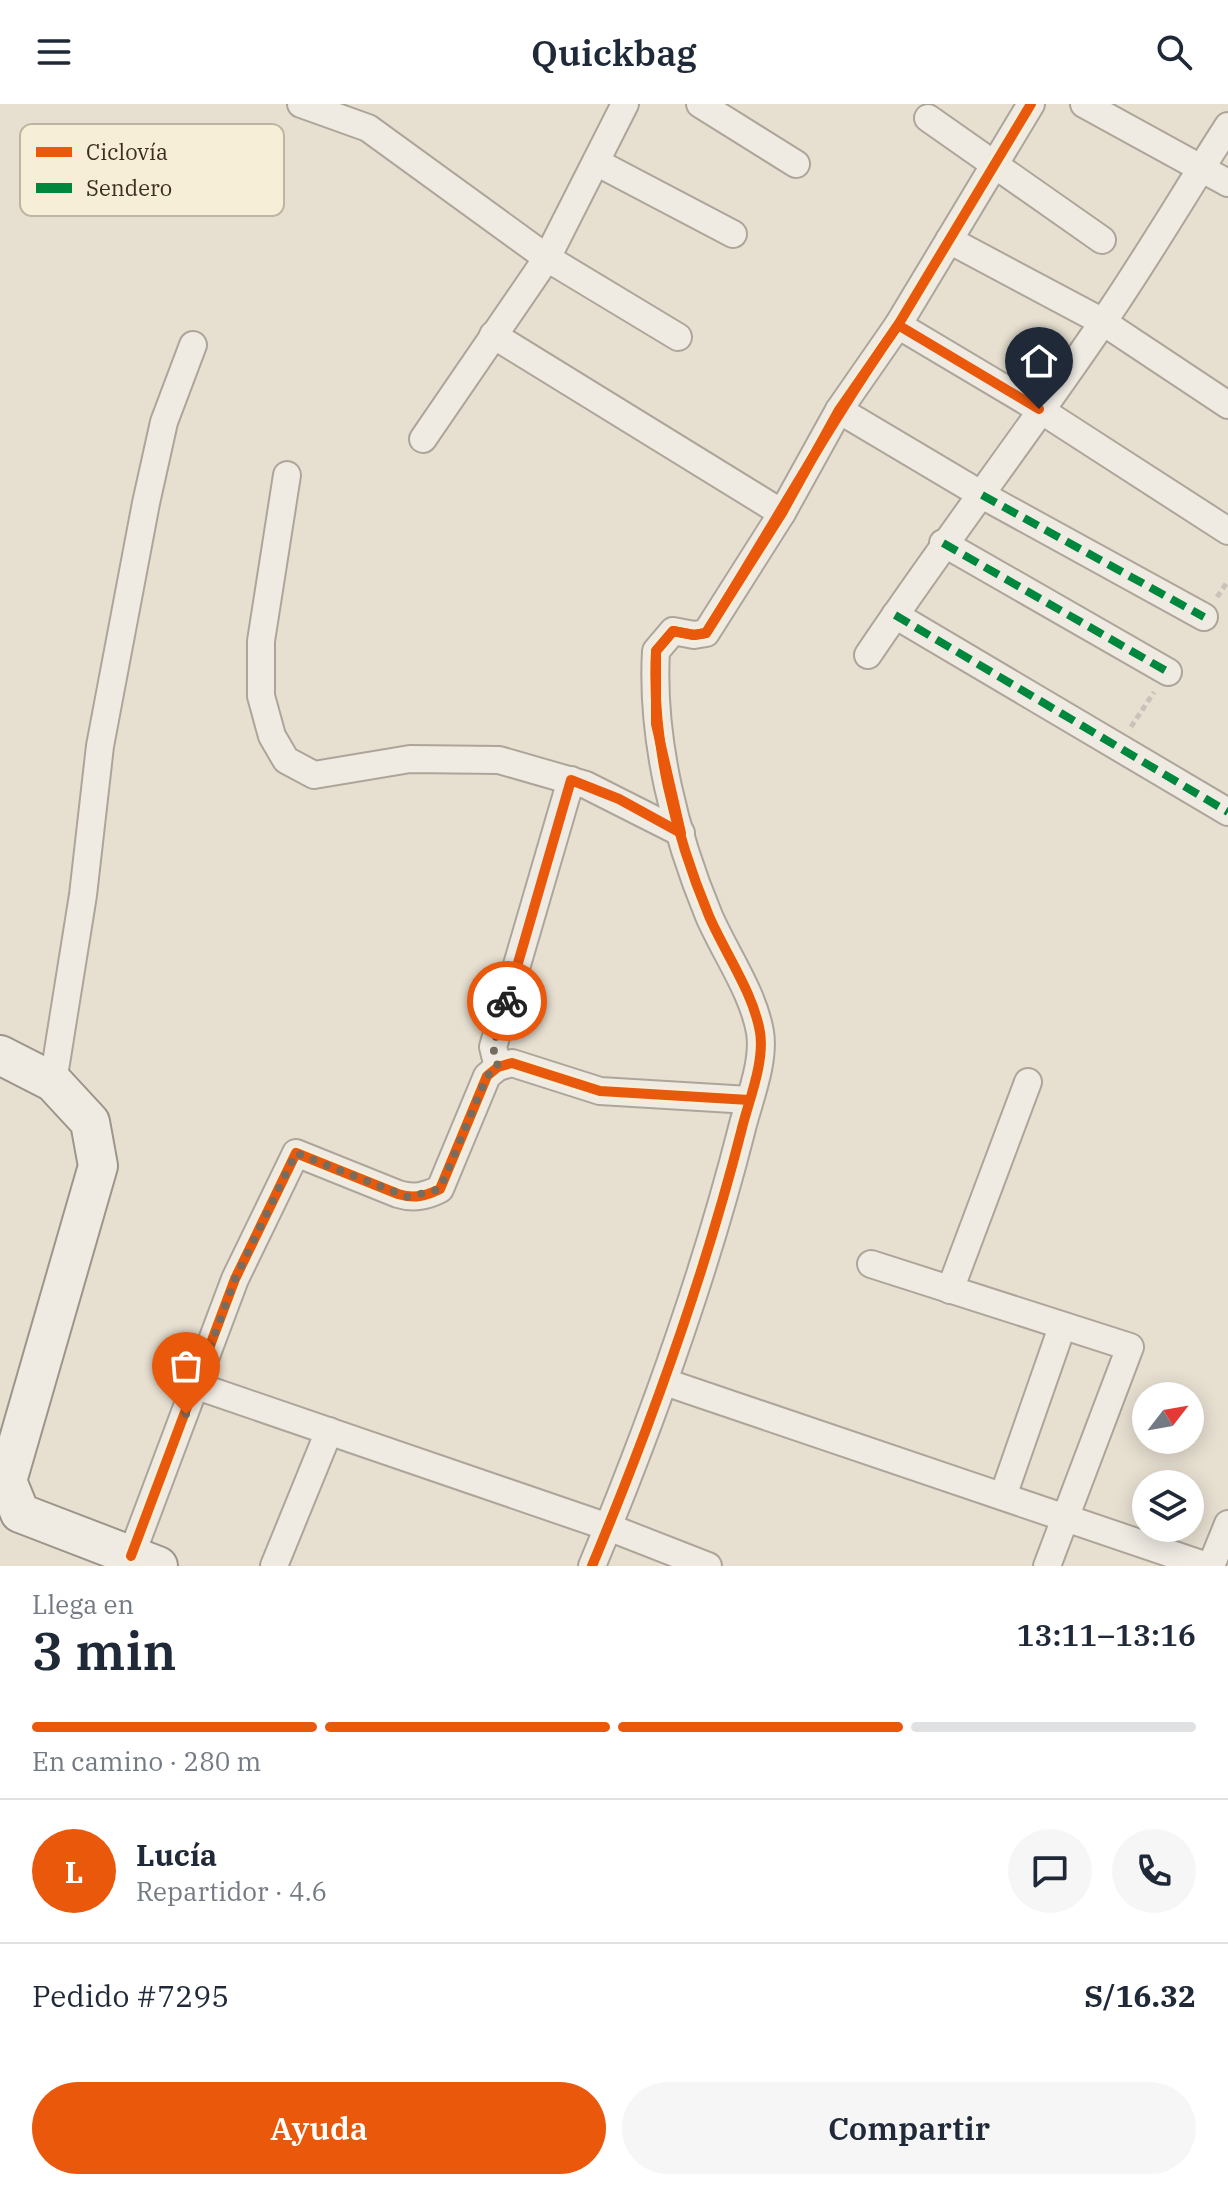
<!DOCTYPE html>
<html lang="es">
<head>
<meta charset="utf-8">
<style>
	:root { --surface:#fff; --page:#f6f6f7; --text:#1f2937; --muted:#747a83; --line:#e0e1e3; --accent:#ea580c }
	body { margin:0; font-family:"IBM Plex Serif",serif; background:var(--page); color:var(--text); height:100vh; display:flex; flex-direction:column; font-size:30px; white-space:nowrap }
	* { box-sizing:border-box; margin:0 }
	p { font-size:26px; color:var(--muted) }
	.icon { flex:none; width:44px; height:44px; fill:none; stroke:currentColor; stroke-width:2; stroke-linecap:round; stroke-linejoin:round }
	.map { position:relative; height:1462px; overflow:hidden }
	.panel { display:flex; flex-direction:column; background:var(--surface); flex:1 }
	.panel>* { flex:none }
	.needle { width:52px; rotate:59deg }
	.fabs { position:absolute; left:1132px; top:1278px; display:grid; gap:16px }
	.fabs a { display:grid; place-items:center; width:72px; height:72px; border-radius:50%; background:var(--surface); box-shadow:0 4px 20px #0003; font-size:40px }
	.pin { position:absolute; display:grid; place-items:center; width:68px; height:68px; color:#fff; margin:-82px -34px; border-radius:50% 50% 50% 0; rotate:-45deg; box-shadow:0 0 8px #0007 }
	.pin .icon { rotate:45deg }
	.courier { position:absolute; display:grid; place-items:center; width:80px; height:80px; margin:-40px; border:6px solid #ea580c; border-radius:50%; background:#fff; color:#222; box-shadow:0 2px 10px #0007 }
	.headline em { font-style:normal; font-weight:600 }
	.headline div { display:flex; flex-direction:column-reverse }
	.headline { display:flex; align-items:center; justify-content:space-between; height:136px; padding:0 32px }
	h1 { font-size:52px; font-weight:600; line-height:60px }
	.bar { display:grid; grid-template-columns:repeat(4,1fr); gap:12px 8px; align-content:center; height:96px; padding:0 32px }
	.bar i { height:10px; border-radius:6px; background:var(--line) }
	.bar .current { background:var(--accent) }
	.bar p { grid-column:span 4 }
	.line { display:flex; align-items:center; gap:20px; padding:0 32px; border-top:2px solid var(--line) }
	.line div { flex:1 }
	.round { display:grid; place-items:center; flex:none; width:84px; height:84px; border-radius:42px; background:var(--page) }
	.primary-button { display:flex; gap:16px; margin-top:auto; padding:16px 32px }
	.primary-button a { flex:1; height:92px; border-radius:48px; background:var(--accent); color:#fff; font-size:32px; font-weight:600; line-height:92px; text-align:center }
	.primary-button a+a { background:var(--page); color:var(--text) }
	header { display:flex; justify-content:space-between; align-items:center; height:104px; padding:0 32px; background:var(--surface); font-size:36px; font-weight:600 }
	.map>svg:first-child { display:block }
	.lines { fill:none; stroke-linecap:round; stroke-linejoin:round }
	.street-casing { stroke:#ada599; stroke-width:30 }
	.secondary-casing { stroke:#9c958a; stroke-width:42 }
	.path { stroke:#c8c2b9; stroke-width:5; stroke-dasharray:6 4; stroke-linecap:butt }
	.street { stroke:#efebe3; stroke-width:26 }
	.secondary { stroke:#efebe3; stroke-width:38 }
	.quiet { stroke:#00873e; stroke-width:8; stroke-dasharray:16 8; stroke-linecap:butt }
	.cycleway-casing { stroke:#f7eed8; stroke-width:15 }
	.cycleway { stroke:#e8590c; stroke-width:10 }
	.done { stroke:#786c5e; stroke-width:8; stroke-dasharray:0 14.4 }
	.route { stroke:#ea580c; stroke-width:10 }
	.key { fill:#f7eed8; stroke:#bfb4a1; stroke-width:2 }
	.key-label { font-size:22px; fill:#3d2e20 }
</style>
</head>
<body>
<header><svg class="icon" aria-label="menu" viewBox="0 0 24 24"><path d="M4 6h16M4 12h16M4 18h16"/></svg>Quickbag<svg class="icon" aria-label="search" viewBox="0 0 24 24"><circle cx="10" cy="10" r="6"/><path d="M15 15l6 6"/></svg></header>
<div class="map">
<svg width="1228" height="1462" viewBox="0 0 1228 1462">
	<rect width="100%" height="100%" fill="#e7e0d1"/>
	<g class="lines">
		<!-- street casing -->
		<g class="street-casing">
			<g id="street">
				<polyline points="301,0 368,24 547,154 678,233"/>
				<polyline points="700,0 796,60"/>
				<polyline points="1084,0 1228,79"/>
				<polyline points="928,14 1102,136"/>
				<polyline points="596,58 733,130"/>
				<polyline points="949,136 1103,218 1228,301"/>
				<polyline points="898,221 1039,305 1228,427"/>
				<polyline points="493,231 782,409"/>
				<polyline points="839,306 982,391 1204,513"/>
				<polyline points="423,335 547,154 625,0"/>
				<polyline points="287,371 261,537 261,592 272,632 286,656 314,671 410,655 499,656 586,681 681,729"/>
				<polyline points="943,439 1168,568"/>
				<polyline points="895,511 1228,708"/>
				<path d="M868 551C944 438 1027 330 1103 218 1147 154 1186 87 1228 22"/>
				<polyline points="498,963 493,943 571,676"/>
				<polyline points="53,978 83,791 100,642 146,399 164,318 193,241"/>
				<polyline points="871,1160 1130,1243 1047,1462"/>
				<polyline points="950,1186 1028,978"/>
				<polyline points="665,1278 1207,1462"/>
				<polyline points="197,1282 608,1423 708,1462"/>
				<polyline points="1003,1392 1062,1223"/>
				<path d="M131 1452 235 1175 296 1049 398 1090C414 1095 426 1092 440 1085L487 972 498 963 512 959 600 987 749 996"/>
				<polyline points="274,1462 329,1327"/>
				<path d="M592 1462C651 1320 703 1177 741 1028 748 998 765 959 760 928 753 888 725 849 709 812 675 730 651 636 656 547L673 527 694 531 706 529 782 409 839 306 898 221 1031 0"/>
				<polyline points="1211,1462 1228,1420"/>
			</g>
		</g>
		<!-- secondary casing -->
		<g class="secondary-casing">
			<polyline id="secondary" points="0,951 53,978 90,1018 98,1062 7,1377 20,1409 158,1462"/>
		</g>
		<!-- path -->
		<g class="path">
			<polyline points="1217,493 1228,477"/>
			<polyline points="1131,623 1154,588"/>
		</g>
		<!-- street -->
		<use href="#street" class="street"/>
		<!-- secondary -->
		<use href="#secondary" class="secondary"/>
		<!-- quiet -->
		<g class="quiet">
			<polyline points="982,391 1204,513"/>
			<polyline points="943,439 1168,568"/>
			<polyline points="895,511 1228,708"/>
		</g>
		<!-- cycleway casing -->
		<g class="cycleway-casing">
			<g id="cycleway">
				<path d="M131 1452 235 1175 296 1049 398 1090C414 1095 426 1092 440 1085L487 972 498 963 512 959 600 987 749 996"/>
				<path d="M592 1462C651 1320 703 1177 741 1028 748 998 765 959 760 928 753 888 725 849 709 812 675 730 651 636 656 547L673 527 694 531 706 529 782 409 839 306 898 221 1031 0"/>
			</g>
		</g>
		<!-- cycleway -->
		<use href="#cycleway" class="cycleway"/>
	</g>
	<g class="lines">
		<!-- done -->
		<polyline class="done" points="186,1310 235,1175 296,1049 408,1093 440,1085 487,972 498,963 493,943 507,897"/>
		<!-- route -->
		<path class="route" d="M507 897 571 676 619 695 681 729 656 620V547L673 527 694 531 706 529C771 426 829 320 898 221L1039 305"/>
	</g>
	<!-- legend -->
	<rect x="20" y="20" width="264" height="92" rx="12" class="key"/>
	<rect x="36" y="43" width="36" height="10" fill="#e8590c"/>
	<rect x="36" y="79" width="36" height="10" fill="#00873e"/>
	<g class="key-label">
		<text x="86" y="56">Ciclovía</text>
		<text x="86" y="92">Sendero</text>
	</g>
</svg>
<div class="fabs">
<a><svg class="needle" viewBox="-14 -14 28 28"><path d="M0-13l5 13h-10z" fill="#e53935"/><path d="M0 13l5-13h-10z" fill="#747a83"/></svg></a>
<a><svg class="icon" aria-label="layers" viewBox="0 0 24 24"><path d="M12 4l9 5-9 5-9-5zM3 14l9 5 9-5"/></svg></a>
</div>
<div class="pin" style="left:186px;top:1310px;background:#ea580c"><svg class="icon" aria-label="bag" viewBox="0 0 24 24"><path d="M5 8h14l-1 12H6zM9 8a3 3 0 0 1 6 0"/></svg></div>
<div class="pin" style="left:1039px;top:305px;background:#1f2937"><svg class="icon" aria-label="home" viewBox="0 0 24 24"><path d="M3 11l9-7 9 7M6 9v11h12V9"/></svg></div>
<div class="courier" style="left:507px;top:897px"><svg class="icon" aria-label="bike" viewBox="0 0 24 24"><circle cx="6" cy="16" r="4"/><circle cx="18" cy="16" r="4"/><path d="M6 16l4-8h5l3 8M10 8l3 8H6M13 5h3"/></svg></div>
</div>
<section class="panel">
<div class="headline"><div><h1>3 min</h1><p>Llega en</p></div><em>13:11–13:16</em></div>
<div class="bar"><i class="current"></i><i class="current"></i><i class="current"></i><i></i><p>En camino · 280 m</p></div>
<div class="line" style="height:144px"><b class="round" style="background:var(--accent);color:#fff">L</b><div><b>Lucía</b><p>Repartidor · 4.6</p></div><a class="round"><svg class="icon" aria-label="chat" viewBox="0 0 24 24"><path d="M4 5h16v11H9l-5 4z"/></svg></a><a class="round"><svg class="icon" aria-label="phone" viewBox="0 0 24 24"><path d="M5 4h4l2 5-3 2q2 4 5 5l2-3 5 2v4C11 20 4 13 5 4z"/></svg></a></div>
<div class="line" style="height:104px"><div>Pedido #7295</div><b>S/16.32</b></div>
<div class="primary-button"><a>Ayuda</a><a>Compartir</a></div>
</section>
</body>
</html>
